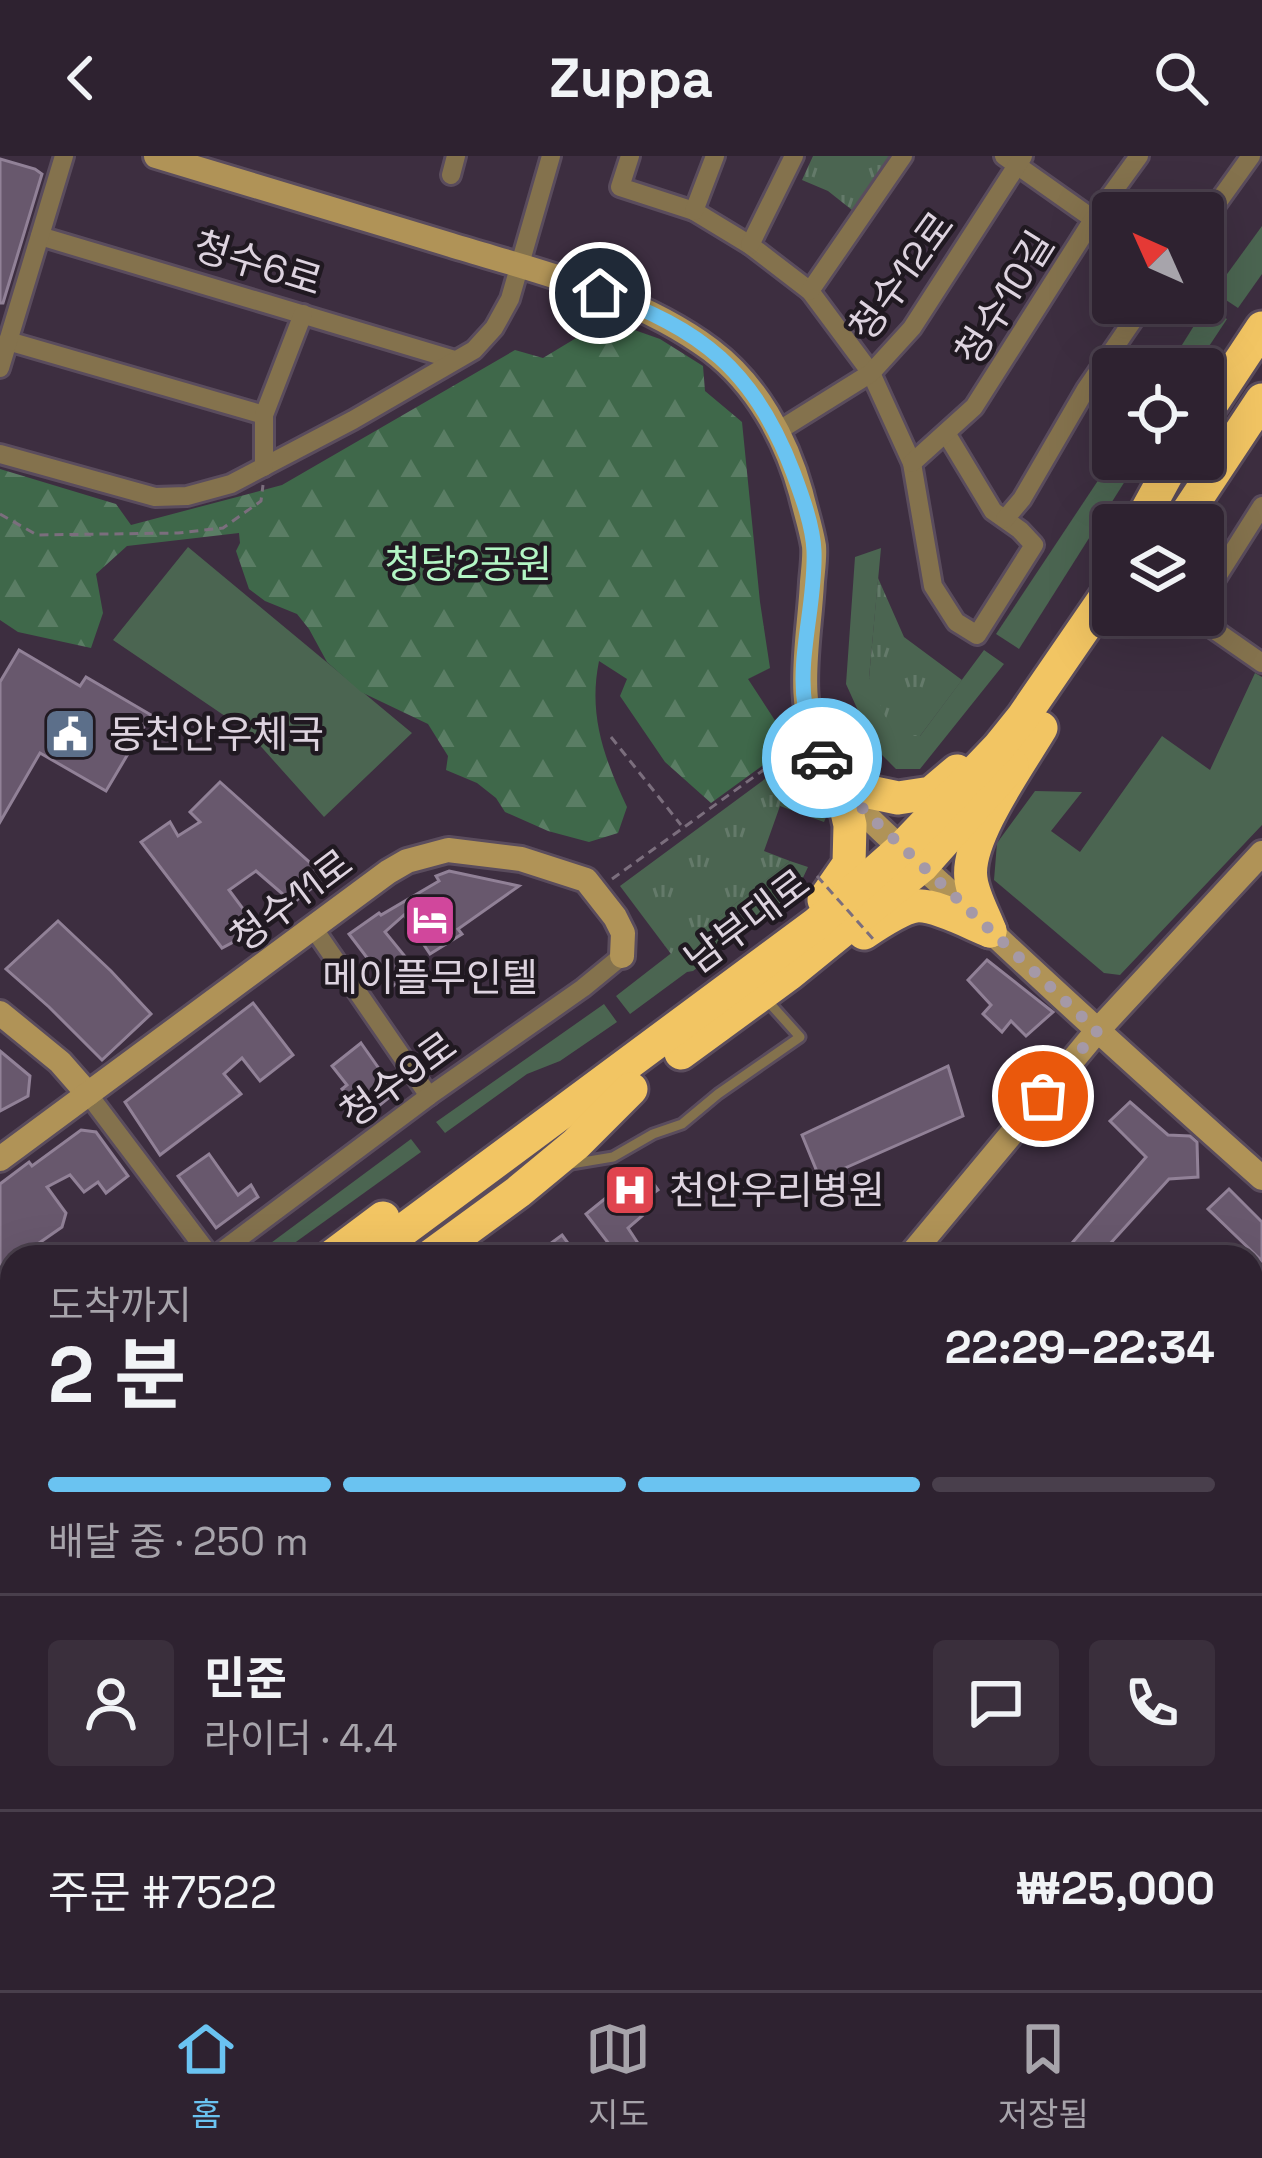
<!DOCTYPE html>
<html lang="ko">
<head>
<meta charset="utf-8">
<style>
	:root { --surface:#2e2230; --page:#3a2f3c; --text:#f1f3f6; --muted:#a7a4ab; --line:#493f4c; --accent:#6ac3f1 }
	body { margin:0; font-family:"Space Grotesk","Noto Sans KR",sans-serif; background:var(--page); color:var(--text); height:100vh; display:flex; flex-direction:column; font-size:45px; white-space:nowrap }
	* { box-sizing:border-box; margin:0 }
	p { font-size:39px; color:var(--muted) }
	.icon { flex:none; width:66px; height:66px; fill:none; stroke:currentColor; stroke-width:2; stroke-linecap:round; stroke-linejoin:round }
	.map { position:relative; flex:1; overflow:hidden }
	.side { position:absolute; left:0px; top:1089px; width:1263px; height:747px; display:flex; flex-direction:column; background:var(--surface); border-radius:36px 36px 0 0; box-shadow:0 12px 48px #0002,0 0 0 3px var(--line) }
	.side>* { flex:none }
	.needle { width:78px; rotate:315deg }
	.fabs { position:absolute; left:1092px; top:36px; display:grid; gap:24px }
	.fabs a { display:grid; place-items:center; width:132px; height:132px; border-radius:12px; background:var(--surface); box-shadow:0 12px 48px #0002,0 0 0 3px var(--line); font-size:60px }
	.pin { position:absolute; display:grid; place-items:center; width:102px; height:102px; color:#fff; margin:-51px; border:6px solid #fff; border-radius:50%; box-shadow:0 3px 12px #0007 }
	.courier { position:absolute; display:grid; place-items:center; width:120px; height:120px; margin:-60px; border:9px solid #6ac3f1; border-radius:50%; background:#fff; color:#222; box-shadow:0 3px 15px #0007 }
	.summary em { font-style:normal; font-weight:700 }
	.summary div { display:flex; flex-direction:column-reverse }
	.summary { display:flex; align-items:center; justify-content:space-between; height:204px; padding:0 48px }
	h1 { font-size:78px; font-weight:700; line-height:90px }
	.bar { display:grid; grid-template-columns:repeat(4,1fr); gap:18px 12px; align-content:center; height:144px; padding:0 48px }
	.bar i { height:15px; border-radius:9px; background:var(--line) }
	.bar .selected { background:var(--accent) }
	.bar p { grid-column:span 4 }
	.line { display:flex; align-items:center; gap:30px; padding:0 48px; border-top:3px solid var(--line) }
	.line div { flex:1 }
	.round { display:grid; place-items:center; flex:none; width:126px; height:126px; border-radius:12px; background:var(--page) }
	header { display:flex; justify-content:space-between; align-items:center; height:156px; padding:0 48px; background:var(--surface); font-size:54px; font-weight:700 }
	.menu { display:flex; justify-content:space-around; align-items:center; height:168px; border-top:3px solid var(--line); background:var(--surface); font-size:33px; color:var(--muted) }
	.menu a { display:grid; justify-items:center; gap:6px }
	.menu .selected { color:var(--accent) }
	.map>svg:first-child { display:block }
	.grass { fill:#4b6551 }
	.forest { fill:url(#forest-firs) }
	.park { fill:url(#park-tufts) }
	.building { fill:#68586d; stroke:#918197; stroke-width:3 }
	.lines { fill:none; stroke-linecap:round; stroke-linejoin:round }
	.highway-tunnel { stroke:#554758; stroke-width:33; stroke-dasharray:33 16; stroke-linecap:butt }
	.lane-casing { stroke:#5a4c5d; stroke-width:15 }
	.street-casing { stroke:#5a4c5d; stroke-width:24 }
	.secondary-casing { stroke:#5a4c5d; stroke-width:30 }
	.highway-casing { stroke:#5a4c5d; stroke-width:39 }
	.path { stroke:#7b6e7d; stroke-width:3; stroke-dasharray:9 6; stroke-linecap:butt }
	.lane { stroke:#84724d; stroke-width:9 }
	.street { stroke:#84724d; stroke-width:18 }
	.secondary { stroke:#b09357; stroke-width:24 }
	.highway { stroke:#f2c563; stroke-width:33 }
	.path-bridge { stroke:#7b6e7d; stroke-width:3; stroke-dasharray:9 6; stroke-linecap:butt }
	.done { stroke:#a599a7; stroke-width:12; stroke-dasharray:0 21.6 }
	.route { stroke:#6ac3f1; stroke-width:15 }
	.labels { text-anchor:middle; stroke-width:9; stroke-linejoin:round; paint-order:stroke }
	.street-label { font-size:39px; fill:#ddd3df; stroke:#201921 }
	.park-label { font-size:39px; fill:#b3f6c4; stroke:#201921 }
	.poi-label { font-size:39px; fill:#ddd3df; stroke:#201921; text-anchor:start }
</style>
</head>
<body>
<header><svg class="icon" aria-label="back" viewBox="0 0 24 24"><path d="M15 5l-7 7 7 7"/></svg>Zuppa<svg class="icon" aria-label="search" viewBox="0 0 24 24"><circle cx="10" cy="10" r="6"/><path d="M15 15l6 6"/></svg></header>
<div class="map">
<svg width="1262" height="1834" viewBox="0 0 1262 1834">
	<defs>
		<pattern id="forest-firs" width="22" height="20" patternUnits="userSpaceOnUse" patternTransform="scale(3)"><rect width="22" height="20" fill="#3f684a"/><path d="M5 1l3.5 6h-7zM16 11l3.5 6h-7z" fill="#5a7d64"/></pattern>
		<pattern id="park-tufts" width="24" height="20" patternUnits="userSpaceOnUse" patternTransform="scale(3)"><rect width="24" height="20" fill="#4b6551"/><path d="M3 7l-1-3M5 7V3M7 7l1-3M15 17l-1-3M17 17v-4M19 17l1-3" fill="none" stroke="#647a6a"/></pattern>
	</defs>
	<rect width="100%" height="100%" fill="#3d2e40"/>
	<!-- grass -->
	<g class="grass">
		<polygon points="1262,70 1262,118 1238,152 1214,136"/>
		<polygon points="1205,152 1227,163 1194,213 1167,213"/>
		<polygon points="1113,302 1139,303 1019,493 996,478"/>
		<polygon points="188,391 412,577 324,661 247,575 113,484"/>
		<polygon points="881,392 869,522 920,580 984,494 1004,508 920,613 896,613 875,592 846,528 855,401"/>
		<polygon points="1255,517 1262,521 1262,669 1120,819 1104,817 994,724 997,687 1035,635 1082,636 1051,675 1080,696 1162,580 1210,614"/>
		<polygon points="790,705 808,711 801,726 789,741 693,815 687,816 630,858 616,840"/>
		<polygon points="604,848 617,866 560,905 527,918 445,977 436,966"/>
		<polygon points="411,983 421,996 275,1101 252,1101"/>
	</g>
	<!-- forest -->
	<path class="forest" d="M606 164 660 183 703 210 705 235 742 266 760 446 770 512 748 523 791 589 711 647 665 606 620 540 627 523 599 505C588 559 604 602 627 651L618 677 589 686 548 675 505 656 496 642 477 627 446 614 448 600 428 568 361 536 327 506 309 473 297 458 265 445 249 433 236 395 240 387 239 377 127 390 96 418 103 457 91 492 18 476 0 464V313L116 348 131 369 282 329 515 194 543 202Z"/>
	<!-- park -->
	<g class="park">
		<polygon points="813,0 896,0 857,58 828,35 802,24"/>
		<polygon points="878,422 904,481 962,524 920,580 893,579 869,522"/>
		<polygon points="796,600 829,654 824,666 780,650 764,695 790,705 671,798 620,730"/>
	</g>
	<!-- building -->
	<g class="building">
		<polygon points="0,3 35,13 42,18 3,147 0,147"/>
		<polygon points="19,494 80,530 86,521 151,559 106,635 40,597 0,666 0,526"/>
		<polygon points="220,626 326,721 293,747 256,715 229,734 258,773 222,792 141,686 170,666 178,680 200,666 190,656"/>
		<polygon points="449,715 519,730 458,773 462,778 430,798 404,759 385,776 416,814 390,832 349,778 379,757 381,759 439,725 436,720"/>
		<polygon points="58,765 111,815 151,858 102,904 49,851 6,813"/>
		<polygon points="987,804 1053,856 1026,880 1011,865 1002,876 983,858 991,849 968,824"/>
		<polygon points="253,847 293,899 260,925 242,902 224,918 241,938 160,999 125,946"/>
		<polygon points="361,887 394,934 392,939 359,966 345,948 351,944 342,933 347,929 332,910"/>
		<polygon points="0,895 30,920 28,940 0,955"/>
		<polygon points="948,910 963,960 820,1023 802,979"/>
		<polygon points="1130,946 1168,979 1190,980 1197,986 1198,1021 1169,1023 1098,1101 1060,1101 1146,1001 1110,965"/>
		<polygon points="81,974 96,976 128,1020 106,1037 98,1026 84,1036 70,1019 47,1031 66,1057 62,1071 19,1101 12,1101 12,1221 0,1230 0,1028 29,1006 32,1010"/>
		<polygon points="209,998 238,1039 251,1029 258,1041 216,1072 178,1020"/>
		<polygon points="646,1017 658,1034 632,1052 642,1060 628,1072 647,1101 619,1101 586,1058 633,1020 638,1024"/>
		<polygon points="1229,1033 1262,1066 1262,1105 1208,1053"/>
		<polygon points="562,1079 578,1101 549,1101 543,1093"/>
		<polygon points="0,1549 12,1553 12,1617 0,1604"/>
		<polygon points="0,1728 12,1741 12,1761 0,1770"/>
	</g>
	<g class="lines">
		<!-- highway-tunnel -->
		<polyline class="highway-tunnel" points="0,1375 12,1366"/>
		<!-- lane casing -->
		<g class="lane-casing">
			<g id="lane">
				<polyline points="565,1009 613,1001 653,978 682,968 718,938 800,881 765,842"/>
				<polyline points="0,1651 12,1651"/>
				<polyline points="1038,1824 1039,1834"/>
				<polyline points="69,1834 75,1824"/>
				<polyline points="1225,1834 1228,1824"/>
			</g>
		</g>
		<!-- street casing -->
		<g class="street-casing">
			<g id="street">
				<polyline points="630,0 620,31 694,55 750,89 810,135 871,217 912,307 933,430 956,466 977,479 1034,389 1020,374 993,355 946,277"/>
				<polyline points="1004,0 1113,77"/>
				<polyline points="451,19 456,0"/>
				<polyline points="694,55 715,0"/>
				<polyline points="1203,67 1251,0"/>
				<polyline points="40,80 455,204"/>
				<polyline points="750,89 794,0"/>
				<polyline points="810,135 903,0"/>
				<polyline points="8,185 264,259"/>
				<polyline points="0,212 64,0"/>
				<polyline points="778,275 871,217 912,172 1023,0"/>
				<polyline points="0,298 155,341 187,340 231,328 353,264 474,194 494,172 510,143 551,0"/>
				<polyline points="912,307 974,251 1094,62 1139,0"/>
				<polyline points="264,311 264,259 303,158"/>
				<polyline points="1005,363 1022,343 1086,233 1145,147"/>
				<polyline points="1203,443 1262,350"/>
				<polyline points="1193,459 1262,507"/>
				<polyline points="314,773 429,940"/>
				<polyline points="88,938 211,1101"/>
				<polyline points="214,1101 429,940 583,832 622,800"/>
				<polyline points="0,1266 12,1263"/>
				<polyline points="665,1824 675,1834"/>
			</g>
		</g>
		<!-- secondary casing -->
		<g class="secondary-casing">
			<g id="secondary">
				<path d="M156 0C255 30 353 59 451 89 539 116 636 138 711 194 756 228 786 282 801 337 805 354 811 372 814 390 815 401 813 414 812 426 809 487 793 546 823 604 846 648 904 694 941 728 1046 829 1154 926 1262 1022"/>
				<polyline points="0,857 60,906 88,938"/>
				<polyline points="0,1003 388,716 407,705 448,694 521,703 586,724 615,761 623,777 622,800"/>
				<polyline points="909,1101 1097,875 1262,697"/>
				<polyline points="1251,1412 1262,1400"/>
				<polyline points="280,1824 290,1834"/>
				<polyline points="306,1824 315,1834"/>
				<polyline points="944,1834 949,1824"/>
			</g>
		</g>
		<!-- highway casing -->
		<g class="highway-casing">
			<g id="highway">
				<polyline points="1203,261 1262,172"/>
				<polyline points="1139,369 1175,303"/>
				<polyline points="1179,369 1262,244"/>
				<polyline points="824,744 849,708 850,669 841,630 898,642 931,637 957,615"/>
				<path d="M990 775C984 759 973 740 971 723 965 683 1021 606 1041 572"/>
				<path d="M864 777C876 769 902 752 916 750 935 748 972 768 990 775"/>
				<polyline points="681,897 789,818 922,710 1012,609"/>
				<polyline points="331,1101 383,1062"/>
				<polyline points="367,1101 816,768 902,692 998,592 1023,561 1113,430"/>
				<polyline points="429,1101 518,1036 576,988 631,933"/>
				<polyline points="0,1350 10,1338"/>
				<polyline points="0,1395 12,1400"/>
				<path d="M12 1430C0 1448 0 1463 12 1481"/>
				<polyline points="0,1522 12,1532"/>
			</g>
		</g>
		<!-- path -->
		<g class="path">
			<polyline points="0,358 37,379 178,377 223,372 261,345 263,329"/>
			<polyline points="611,581 681,669"/>
			<polyline points="612,723 794,592"/>
		</g>
		<!-- lane -->
		<use href="#lane" class="lane"/>
		<!-- street -->
		<use href="#street" class="street"/>
		<!-- secondary -->
		<use href="#secondary" class="secondary"/>
		<!-- highway -->
		<use href="#highway" class="highway"/>
		<!-- path-bridge -->
		<polyline class="path-bridge" points="817,720 874,784"/>
	</g>
	<g class="lines">
		<!-- done -->
		<polyline class="done" points="822,602 841,630 876,666 1097,875 1043,940"/>
		<!-- route -->
		<path class="route" d="M600 137C701 172 755 215 793 316 802 340 813 370 814 395 816 446 797 501 805 550 808 569 815 585 822 602"/>
	</g>
	<!-- icons -->
	<defs>
		<g id="civic-square" transform="scale(2.7)"><rect x="-9" y="-9" width="18" height="18" rx="4" fill="#5c6f8a" stroke="#201921"/><path d="M-.6-6.5H3V-4.5H.6V-3L4-1V1h2V6H-6V1h2V-1L-.6-3ZM-1.2 2.5V6h2.4V2.5Z" fill="#fff"/></g>
		<g id="hotel-square" transform="scale(2.7)"><rect x="-9" y="-9" width="18" height="18" rx="4" fill="#d1479c" stroke="#201921"/><path d="M-6-4.5h1.5V1H6V5H4.5V3h-9V5H-6ZM-4 0a1.8 1.8 0 1 1 3.6 0ZM.5 0V-2.5h3Q6-2.5 6 0Z" fill="#fff"/></g>
		<g id="hospital-square" transform="scale(2.7)"><rect x="-9" y="-9" width="18" height="18" rx="4" fill="#e0444e" stroke="#201921"/><path d="M-5-5h3v3.5h4V-5h3V5h-3V1.5h-4V5h-3Z" fill="#fff"/></g>
	</defs>
	<g fill-rule="evenodd">
		<use href="#civic-square" x="70" y="578"/>
		<use href="#hotel-square" x="430" y="764"/>
		<use href="#hospital-square" x="630" y="1034"/>
	</g>
	<g class="labels">
		<!-- street labels -->
		<g class="street-label">
			<text transform="translate(258 107) rotate(17)" y="14">청수6로</text>
			<text transform="translate(901 120) rotate(-54)" y="14">청수12로</text>
			<text transform="translate(1004 142) rotate(-58)" y="14">청수10길</text>
			<text transform="translate(291 744) rotate(-37)" y="14">청수11로</text>
			<text transform="translate(747 765) rotate(-37)" y="14">남부대로</text>
			<text transform="translate(398 923) rotate(-36)" y="14">청수9로</text>
		</g>
		<!-- park labels -->
		<g class="park-label">
			<text x="468" y="422">청당2공원</text>
		</g>
		<!-- poi labels -->
		<g class="poi-label">
			<text x="109" y="592">동천안우체국</text>
			<text x="430" y="835" text-anchor="middle">메이플무인텔</text>
			<text x="669" y="1048">천안우리병원</text>
		</g>
	</g>
</svg>
<div class="fabs">
<a><svg class="needle" viewBox="-14 -14 28 28"><path d="M0-13l5 13h-10z" fill="#e53935"/><path d="M0 13l5-13h-10z" fill="#a7a4ab"/></svg></a>
<a><svg class="icon" aria-label="locate" viewBox="0 0 24 24"><circle cx="12" cy="12" r="6"/><path d="M12 2v4M12 18v4M2 12h4M18 12h4"/></svg></a>
<a><svg class="icon" aria-label="layers" viewBox="0 0 24 24"><path d="M12 4l9 5-9 5-9-5zM3 14l9 5 9-5"/></svg></a>
</div>
<div class="pin" style="left:1043px;top:940px;background:#ea580c"><svg class="icon" aria-label="bag" viewBox="0 0 24 24"><path d="M5 8h14l-1 12H6zM9 8a3 3 0 0 1 6 0"/></svg></div>
<div class="pin" style="left:600px;top:137px;background:#1f2937"><svg class="icon" aria-label="home" viewBox="0 0 24 24"><path d="M3 11l9-7 9 7M6 9v11h12V9"/></svg></div>
<div class="courier" style="left:822px;top:602px"><svg class="icon" aria-label="car" viewBox="0 0 24 24"><path d="M5 17H2v-5l4-1 3-4h7l3 4 3 1v5h-3M9 17h6M6 11h13"/><circle cx="7" cy="17" r="2"/><circle cx="17" cy="17" r="2"/></svg></div>
<section class="side">
<div class="summary"><div><h1>2 분</h1><p>도착까지</p></div><em>22:29–22:34</em></div>
<div class="bar"><i class="selected"></i><i class="selected"></i><i class="selected"></i><i></i><p>배달 중 · 250 m</p></div>
<div class="line" style="height:216px"><a class="round"><svg class="icon" aria-label="person" viewBox="0 0 24 24"><circle cx="12" cy="8" r="4"/><path d="M4 21q1-7 8-7t8 7"/></svg></a><div><b>민준</b><p>라이더 · 4.4</p></div><a class="round"><svg class="icon" aria-label="chat" viewBox="0 0 24 24"><path d="M4 5h16v11H9l-5 4z"/></svg></a><a class="round"><svg class="icon" aria-label="phone" viewBox="0 0 24 24"><path d="M5 4h4l2 5-3 2q2 4 5 5l2-3 5 2v4C11 20 4 13 5 4z"/></svg></a></div>
<div class="line" style="height:156px"><div>주문 #7522</div><b>₩25,000</b></div>
</section>
</div>
<nav class="menu">
<a class="selected"><svg class="icon" aria-label="home" viewBox="0 0 24 24"><path d="M3 11l9-7 9 7M6 9v11h12V9"/></svg>홈</a>
<a><svg class="icon" aria-label="map" viewBox="0 0 24 24"><path d="M3 6l6-2 6 2 6-2v14l-6 2-6-2-6 2zM9 4v14M15 6v14"/></svg>지도</a>
<a><svg class="icon" aria-label="saved" viewBox="0 0 24 24"><path d="M7 4h10v16l-5-4-5 4z"/></svg>저장됨</a>
</nav>
</body>
</html>
